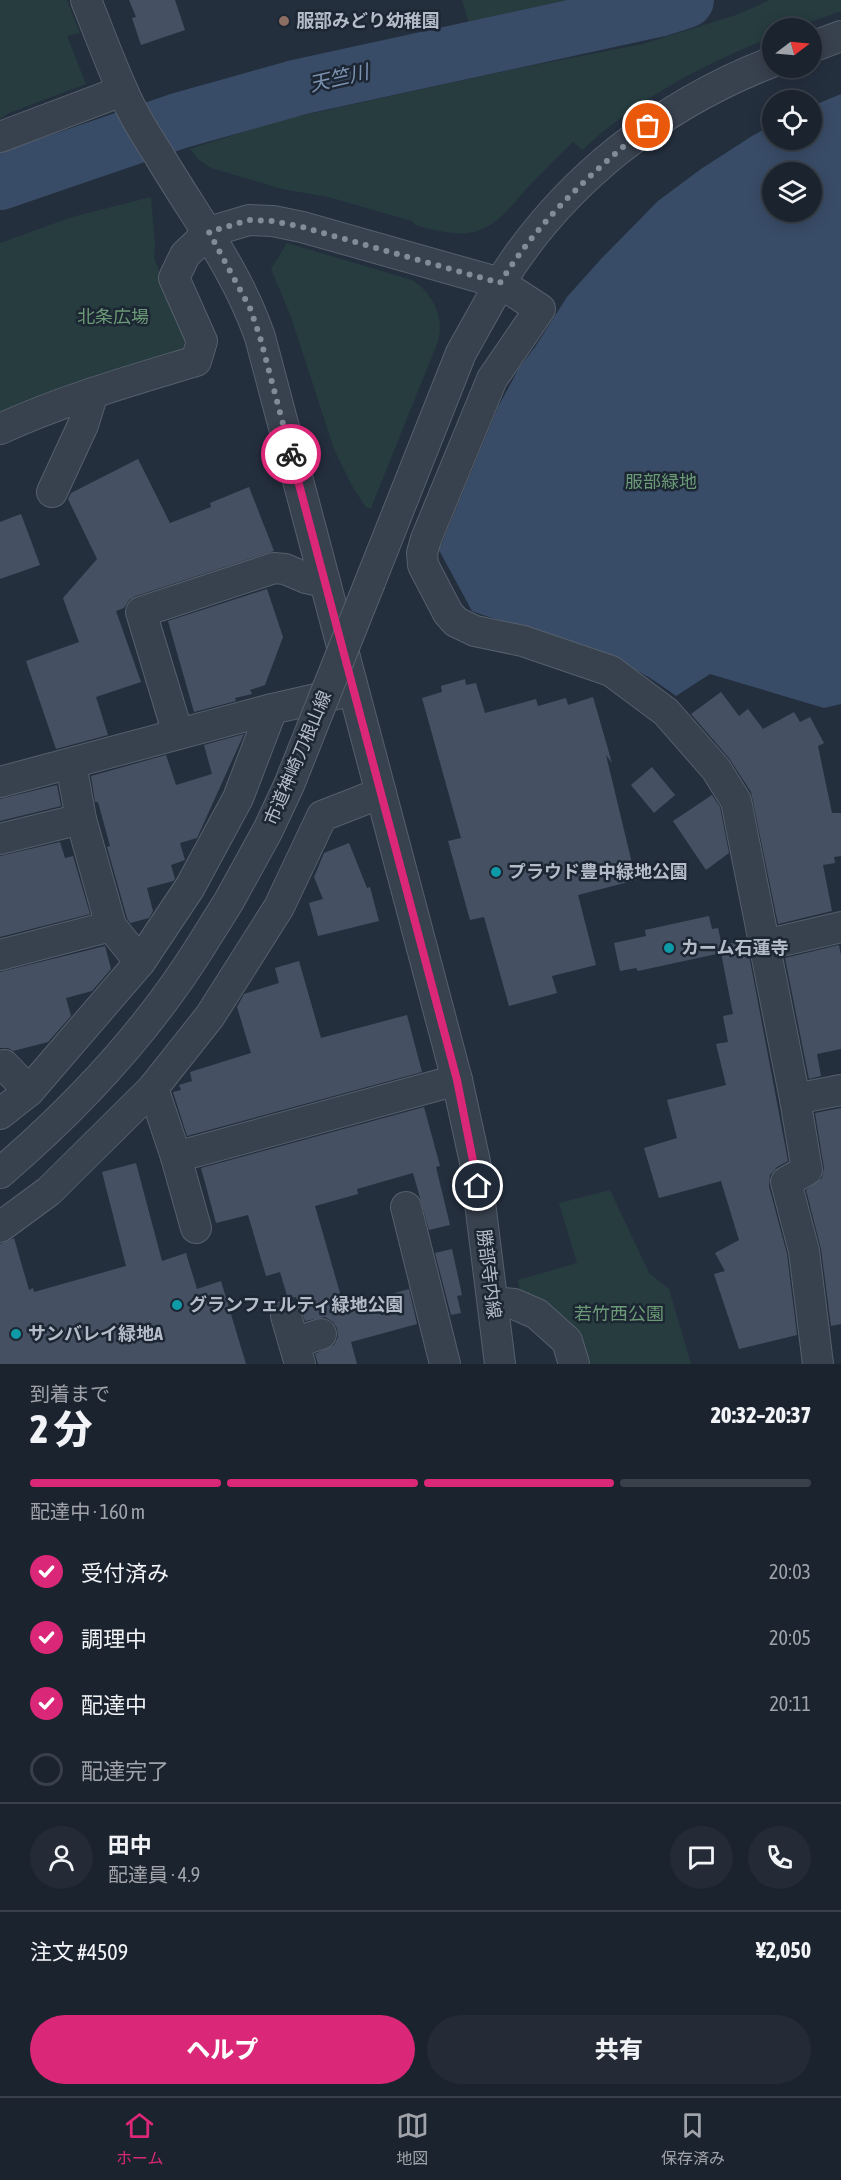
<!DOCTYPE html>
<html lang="ja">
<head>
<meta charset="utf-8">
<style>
	:root { --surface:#1b232e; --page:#242b36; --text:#f1f3f6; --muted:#a0a4aa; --line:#39404a; --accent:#db2777 }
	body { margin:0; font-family:"Asap Condensed","Noto Sans JP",sans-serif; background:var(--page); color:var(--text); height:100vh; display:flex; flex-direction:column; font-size:22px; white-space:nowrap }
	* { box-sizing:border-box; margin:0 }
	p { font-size:20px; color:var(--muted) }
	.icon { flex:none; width:33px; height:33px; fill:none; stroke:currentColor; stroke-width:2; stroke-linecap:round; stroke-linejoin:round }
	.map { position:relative; height:1364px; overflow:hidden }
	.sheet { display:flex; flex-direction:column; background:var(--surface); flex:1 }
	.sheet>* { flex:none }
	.needle { width:39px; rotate:74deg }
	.controls { position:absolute; left:762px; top:18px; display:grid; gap:12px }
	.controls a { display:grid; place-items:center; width:60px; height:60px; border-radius:50%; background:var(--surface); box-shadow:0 3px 15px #0003,0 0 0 2px var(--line); font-size:30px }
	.pin { position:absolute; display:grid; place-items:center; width:51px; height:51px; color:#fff; margin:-26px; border:3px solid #fff; border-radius:50%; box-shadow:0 2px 6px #0007 }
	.courier { position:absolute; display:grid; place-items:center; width:60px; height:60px; margin:-30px; border:4px solid #db2777; border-radius:50%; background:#fff; color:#222; box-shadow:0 2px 8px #0007 }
	.overview em { font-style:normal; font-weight:800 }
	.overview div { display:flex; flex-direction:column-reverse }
	.overview { display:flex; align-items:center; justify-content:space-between; height:102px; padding:0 30px }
	h1 { font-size:39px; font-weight:800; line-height:45px }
	.bar { display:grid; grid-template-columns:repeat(4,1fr); gap:9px 6px; align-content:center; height:72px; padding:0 30px }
	.bar i { height:8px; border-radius:4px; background:var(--line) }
	.bar .current { background:var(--accent) }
	.bar p { grid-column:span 4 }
	.line { display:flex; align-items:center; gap:15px; padding:0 30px; border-top:2px solid var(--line) }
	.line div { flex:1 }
	.round { display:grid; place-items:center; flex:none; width:63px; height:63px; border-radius:32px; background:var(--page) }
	ol { padding:0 30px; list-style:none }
	li { display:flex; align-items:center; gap:18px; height:66px }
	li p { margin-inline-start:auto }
	li .icon { padding:6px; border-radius:50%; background:var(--accent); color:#fff; stroke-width:4 }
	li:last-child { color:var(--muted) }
	li i { width:33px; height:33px; border:3px solid var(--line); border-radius:50% }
	.cta { display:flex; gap:12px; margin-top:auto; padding:12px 30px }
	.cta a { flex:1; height:69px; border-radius:36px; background:var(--accent); color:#fff; font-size:24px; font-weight:800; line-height:69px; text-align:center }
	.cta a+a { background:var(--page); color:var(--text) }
	.tab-bar { display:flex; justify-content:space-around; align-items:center; height:84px; border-top:2px solid var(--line); background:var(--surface); font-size:16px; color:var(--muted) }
	.tab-bar a { display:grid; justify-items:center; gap:3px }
	.tab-bar .current { color:var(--accent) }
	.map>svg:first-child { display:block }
	.green { fill:#263c3f }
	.water { fill:#394c67; fill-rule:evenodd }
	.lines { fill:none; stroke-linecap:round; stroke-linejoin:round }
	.river { stroke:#394c67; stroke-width:56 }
	.building { fill:#455162 }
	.minor-casing { stroke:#565f6c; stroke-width:32 }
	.minor { stroke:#38414e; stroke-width:30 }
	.minor-bridge-casing { stroke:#565f6c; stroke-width:32; stroke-linecap:butt }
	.minor-bridge { stroke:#38414e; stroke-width:30 }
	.done { stroke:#828b98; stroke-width:6; stroke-dasharray:0 10.8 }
	.route { stroke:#db2777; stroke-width:8 }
	.education-dot { fill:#8d6e63; stroke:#1d2633; stroke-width:2 }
	.culture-dot { fill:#0f9aa8; stroke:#1d2633; stroke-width:2 }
	.labels { text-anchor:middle; stroke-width:5; stroke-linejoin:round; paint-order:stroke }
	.poi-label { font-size:18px; font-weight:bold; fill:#b4bcc9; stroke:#1d2633; text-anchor:start }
	.park-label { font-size:18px; fill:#6b9a76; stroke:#1d2633 }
	.street-label { font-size:18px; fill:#b4bcc9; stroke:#1d2633 }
	.water-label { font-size:20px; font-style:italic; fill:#7c92b1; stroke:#1d2633 }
</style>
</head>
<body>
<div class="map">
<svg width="841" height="1364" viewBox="0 0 841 1364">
	<rect width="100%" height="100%" fill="#242f3e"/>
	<!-- green -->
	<g class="green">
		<polygon points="0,0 67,0 80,33 67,36 86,84 9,113 0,119"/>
		<polygon points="462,0 602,0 576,8 471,30"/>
		<path d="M770 0H841V11L794 28H772V37C701 65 639 98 582 150L573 142C558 156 544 170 530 185 514 202 499 226 474 232 455 236 433 230 415 225L412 221 328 197 282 189 218 170 209 167 198 159 190 149 277 121 519 68 643 44 736 15Z"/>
		<polygon points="151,197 155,246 154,258 186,339 179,355 0,415 0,243 72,217"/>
		<path d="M287 243 412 280C433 293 446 319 437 344L371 508H367L363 503 351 484 334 449 291 317 271 269Z"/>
		<polygon points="610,1190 649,1273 669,1289 691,1364 582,1364 520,1295 518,1280 577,1263 559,1203"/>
	</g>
	<!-- water -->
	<path class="water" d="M841 94V704L824 708 710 674 676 696C631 661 579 643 525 627 507 622 489 618 472 611L439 550 498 407 519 368 535 347 567 297 601 259 658 201 701 169 752 136 772 125V140H812V106ZM772 172H812V212H772Z"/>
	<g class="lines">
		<!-- river -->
		<polyline class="river" points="0,182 178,121 299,87 658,9 686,0"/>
	</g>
	<!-- building -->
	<g class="building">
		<polygon points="129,0 175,0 185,30 141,45 132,18 136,17"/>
		<polygon points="138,459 170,523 211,507 210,503 249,487 274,551 136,596 129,600 124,608 116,611 141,682 96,697 108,735 56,749 26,661 79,642 63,598 97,559 68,499 71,493"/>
		<polygon points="21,514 40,565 0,579 0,522"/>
		<polygon points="267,589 283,637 265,685 250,690 252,694 235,698 236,701 194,712 168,621"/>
		<polygon points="465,679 466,685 476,683 485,713 536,699 538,706 566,698 568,705 593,697 612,763 606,755 636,880 578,895 596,965 552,976 557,993 509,1006 484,917 470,920 448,841 461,838 422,698 442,692 441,686"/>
		<polygon points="721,692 739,716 748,709 763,729 794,712 800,722 810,717 824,743 818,746 832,813 841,813 841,856 834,857 835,863 823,865 832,911 778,924 751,792 729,758 691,714"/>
		<polygon points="244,734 197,838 180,843 185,860 171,865 175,879 173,881 147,888 153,911 149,918 130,923 127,918 107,847 110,846 98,802 95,802 91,776 166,755 176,785 212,774 204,745"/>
		<polygon points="652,767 675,795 654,813 631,785"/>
		<polygon points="57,785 61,806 0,821 0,799"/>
		<polygon points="712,795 720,807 729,853 706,870 673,821"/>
		<polygon points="60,842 65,858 73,856 90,914 0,937 0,856"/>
		<polygon points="349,843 367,888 370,887 379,921 318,936 309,903 323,899 314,877 324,853"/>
		<polygon points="709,916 712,929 718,928 722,946 746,939 788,1161 777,1167 770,1175 769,1186 787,1254 797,1335 739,1349 714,1274 725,1271 715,1253 739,1240 721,1181 659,1198 644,1148 677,1138 667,1100 726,1085 716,1044 728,1042 723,1016 733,1014 721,953 638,971 636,968 620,971 614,943 646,936 645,930"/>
		<polygon points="839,945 841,955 841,1049 817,1054 821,1076 809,1079 785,958"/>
		<polygon points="105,946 111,969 92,991 66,998 71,1016 48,1042 13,1051 8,1048 0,1048 0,972"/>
		<polygon points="299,961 321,1038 407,1015 422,1072 187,1136 173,1092 181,1090 179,1085 192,1081 190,1072 251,1053 237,1007 244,994 279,983 275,968"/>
		<polygon points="424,1107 440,1166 436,1167 450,1225 429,1230 413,1173 357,1189 358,1194 315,1206 344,1307 409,1289 417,1324 351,1342 357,1364 318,1364 315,1354 334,1345 338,1337 337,1328 333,1322 325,1317 305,1321 296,1297 288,1299 280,1272 266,1276 248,1215 216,1223 201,1168"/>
		<polygon points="841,1108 841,1324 831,1326 821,1249 806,1190 822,1178 824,1168 815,1113"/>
		<polygon points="136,1163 162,1261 186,1253 197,1289 221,1281 246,1364 0,1364 0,1244 14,1238 29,1290 33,1288 34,1292 126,1266 102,1172"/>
		<polygon points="452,1249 462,1295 457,1296 461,1313 451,1315 435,1253"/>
	</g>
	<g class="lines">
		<!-- minor casing -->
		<g class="minor-casing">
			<g id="minor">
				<path d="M86 0C98 30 109 60 122 89 132 113 146 135 160 157 196 218 236 268 260 337L457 1080 475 1162 500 1364"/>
				<polyline points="812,47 841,36"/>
				<polyline points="0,137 122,91"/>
				<path d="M0 429C63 400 130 381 196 361L202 341 174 278 185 255 209 232 249 220 273 221 302 227 500 283C563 181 661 105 772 62"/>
				<polyline points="52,492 83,425 93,393"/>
				<polyline points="370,582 461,353 500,283 540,309 492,379 426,539 422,553 423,565 448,613 456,622 475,631 523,641 611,671 666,712 716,769 736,801 795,1099 807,1170 786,1182 804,1251 818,1364"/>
				<polyline points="178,734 141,612 274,568 285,569 306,578 325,582"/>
				<polyline points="71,764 81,819 111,926 140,962"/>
				<polyline points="0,782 272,709"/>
				<polyline points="0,839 81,819"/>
				<polyline points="765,945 841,927"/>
				<polyline points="0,955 111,926"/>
				<polyline points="0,1066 4,1065 29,1091"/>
				<polyline points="153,1088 176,1157 196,1228"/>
				<polyline points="795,1099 841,1090"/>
				<polyline points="0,1114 29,1091 140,962 190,887 238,798 272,709 346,692"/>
				<polyline points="176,1157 457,1080"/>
				<path d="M0 1173C76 1108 146 1033 199 949"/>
				<polyline points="406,1207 445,1364"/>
				<polyline points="0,1227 49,1191 153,1088 210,1016 279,907 322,816 381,793"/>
				<polyline points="493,1302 514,1304 537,1314 567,1341 574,1364"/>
				<polyline points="286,1316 300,1364"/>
				<polyline points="294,1343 321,1334"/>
			</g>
		</g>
		<!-- minor -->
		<use href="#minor" class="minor"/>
		<!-- minor-bridge casing -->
		<g class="minor-bridge-casing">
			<polyline id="minor-bridge" points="199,949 229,901 268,830 289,785 370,582"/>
		</g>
		<!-- minor-bridge -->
		<use href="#minor-bridge" class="minor-bridge"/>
	</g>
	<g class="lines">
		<!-- done -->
		<path class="done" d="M291 454 260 337 250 308 209 232 249 220 273 221 302 227 500 283C539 220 591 173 648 126"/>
		<!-- route -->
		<polyline class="route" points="291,454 457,1080 478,1186"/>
	</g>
	<!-- markers -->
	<circle class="education-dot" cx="284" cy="21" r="6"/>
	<g class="culture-dot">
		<circle cx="496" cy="872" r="6"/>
		<circle cx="669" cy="948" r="6"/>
		<circle cx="177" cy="1305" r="6"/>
		<circle cx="16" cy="1334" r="6"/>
	</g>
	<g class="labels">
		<!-- poi labels -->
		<g class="poi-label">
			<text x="296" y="27">服部みどり幼稚園</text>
			<text x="508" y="878">プラウド豊中緑地公園</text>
			<text x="681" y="954">カーム石蓮寺</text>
			<text x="189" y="1311">グランフェルティ緑地公園</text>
			<text x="28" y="1340">サンバレイ緑地A</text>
		</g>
		<!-- park labels -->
		<g class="park-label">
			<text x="113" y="323">北条広場</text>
			<text x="661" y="488">服部緑地</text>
			<text x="619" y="1320">若竹西公園</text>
		</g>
		<!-- street labels -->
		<g class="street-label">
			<text transform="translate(298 758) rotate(-67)" y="6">市道神崎刀根山線</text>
			<text transform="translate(489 1274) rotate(83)" y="6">勝部寺内線</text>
		</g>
		<!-- water labels -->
		<g class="water-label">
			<text transform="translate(339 78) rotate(-13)" y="7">天竺川</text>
		</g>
	</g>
</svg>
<div class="controls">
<a><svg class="needle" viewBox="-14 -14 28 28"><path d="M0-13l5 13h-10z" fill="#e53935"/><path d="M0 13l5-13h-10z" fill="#a0a4aa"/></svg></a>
<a><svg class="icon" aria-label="locate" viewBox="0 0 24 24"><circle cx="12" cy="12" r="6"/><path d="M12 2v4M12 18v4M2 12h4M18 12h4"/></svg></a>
<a><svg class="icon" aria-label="layers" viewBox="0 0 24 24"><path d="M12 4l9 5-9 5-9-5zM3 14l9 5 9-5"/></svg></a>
</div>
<div class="pin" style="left:648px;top:126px;background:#ea580c"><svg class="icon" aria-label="bag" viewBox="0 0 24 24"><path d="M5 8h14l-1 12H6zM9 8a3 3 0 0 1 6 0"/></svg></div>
<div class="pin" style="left:478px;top:1186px;background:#1f2937"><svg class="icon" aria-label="home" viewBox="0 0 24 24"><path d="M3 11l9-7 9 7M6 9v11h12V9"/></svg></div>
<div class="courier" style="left:291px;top:454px"><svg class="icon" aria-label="bike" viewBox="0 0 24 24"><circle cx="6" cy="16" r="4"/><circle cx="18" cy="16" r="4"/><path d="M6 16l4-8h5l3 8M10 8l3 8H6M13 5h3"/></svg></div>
</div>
<section class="sheet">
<div class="overview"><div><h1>2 分</h1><p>到着まで</p></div><em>20:32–20:37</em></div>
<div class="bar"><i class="current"></i><i class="current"></i><i class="current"></i><i></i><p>配達中 · 160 m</p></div>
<ol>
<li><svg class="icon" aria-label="check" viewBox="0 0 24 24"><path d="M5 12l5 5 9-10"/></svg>受付済み<p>20:03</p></li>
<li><svg class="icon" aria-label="check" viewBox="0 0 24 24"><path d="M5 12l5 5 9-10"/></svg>調理中<p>20:05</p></li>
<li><svg class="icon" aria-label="check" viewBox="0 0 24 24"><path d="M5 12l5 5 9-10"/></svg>配達中<p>20:11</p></li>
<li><i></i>配達完了</li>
</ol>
<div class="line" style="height:108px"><a class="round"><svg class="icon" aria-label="person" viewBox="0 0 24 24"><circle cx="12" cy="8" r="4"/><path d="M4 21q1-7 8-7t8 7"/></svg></a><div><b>田中</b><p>配達員 · 4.9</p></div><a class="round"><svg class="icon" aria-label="chat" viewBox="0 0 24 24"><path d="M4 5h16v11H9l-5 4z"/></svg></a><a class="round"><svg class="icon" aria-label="phone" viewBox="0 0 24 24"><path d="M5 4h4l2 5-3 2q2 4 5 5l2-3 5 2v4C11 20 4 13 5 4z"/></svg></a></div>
<div class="line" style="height:78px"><div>注文 #4509</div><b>¥2,050</b></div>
<div class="cta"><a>ヘルプ</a><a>共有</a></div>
</section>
<nav class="tab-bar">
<a class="current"><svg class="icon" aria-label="home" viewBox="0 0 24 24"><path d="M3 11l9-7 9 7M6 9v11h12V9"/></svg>ホーム</a>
<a><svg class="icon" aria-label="map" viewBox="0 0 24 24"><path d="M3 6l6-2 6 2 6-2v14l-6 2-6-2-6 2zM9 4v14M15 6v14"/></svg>地図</a>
<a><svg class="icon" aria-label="saved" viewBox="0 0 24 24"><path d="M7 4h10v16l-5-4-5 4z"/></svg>保存済み</a>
</nav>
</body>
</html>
